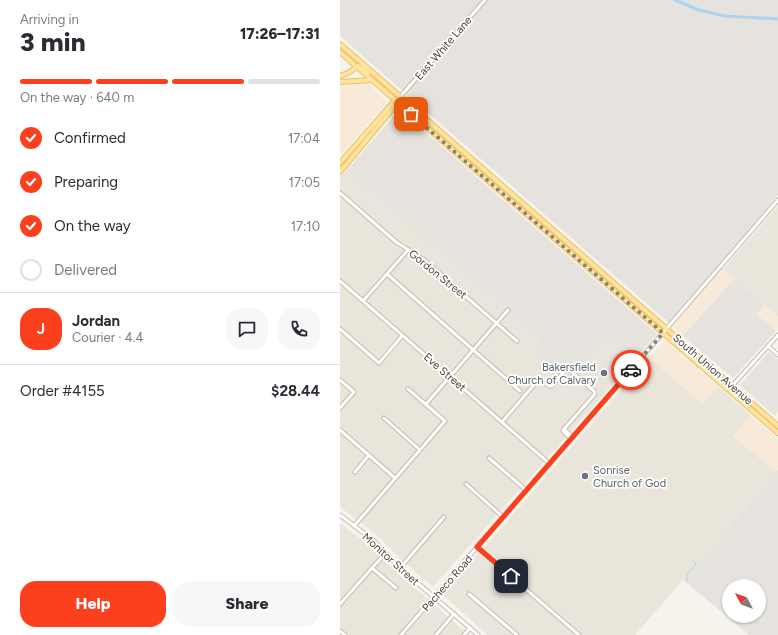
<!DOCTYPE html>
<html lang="en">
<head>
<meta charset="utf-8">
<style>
	:root { --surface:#fff; --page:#f7f7f7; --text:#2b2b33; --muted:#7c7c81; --line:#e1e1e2; --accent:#fc3f1d }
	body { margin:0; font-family:Figtree,sans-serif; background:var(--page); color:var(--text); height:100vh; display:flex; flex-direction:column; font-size:15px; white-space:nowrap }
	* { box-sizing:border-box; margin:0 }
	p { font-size:13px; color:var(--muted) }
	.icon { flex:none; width:22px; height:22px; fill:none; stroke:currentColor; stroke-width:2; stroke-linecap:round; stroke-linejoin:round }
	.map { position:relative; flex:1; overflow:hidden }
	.panel { display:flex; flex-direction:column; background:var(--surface); width:340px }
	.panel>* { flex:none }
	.needle { width:26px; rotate:311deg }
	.tools { position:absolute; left:382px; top:579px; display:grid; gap:8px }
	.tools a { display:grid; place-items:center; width:44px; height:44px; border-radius:50%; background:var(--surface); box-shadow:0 1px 3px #0004; font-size:20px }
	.pin { position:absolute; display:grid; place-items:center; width:34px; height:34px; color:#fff; margin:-17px; border-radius:8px; box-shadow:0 2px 6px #0006 }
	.courier { position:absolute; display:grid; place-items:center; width:40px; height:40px; margin:-20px; border:3px solid #fc3f1d; border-radius:50%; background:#fff; color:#222; box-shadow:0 1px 5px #0007 }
	.overview em { font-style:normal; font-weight:800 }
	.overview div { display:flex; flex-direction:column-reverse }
	.overview { display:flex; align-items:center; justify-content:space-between; height:68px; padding:0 20px }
	h1 { font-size:26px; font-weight:800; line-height:30px }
	.bar { display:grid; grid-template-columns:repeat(4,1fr); gap:6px 4px; align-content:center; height:48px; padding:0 20px }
	.bar i { height:5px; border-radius:3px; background:var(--line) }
	.bar .current { background:var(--accent) }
	.bar p { grid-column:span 4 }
	.line { display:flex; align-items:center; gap:10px; padding:0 20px; border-top:1px solid var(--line) }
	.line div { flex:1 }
	.round { display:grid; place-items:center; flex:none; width:42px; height:42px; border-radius:16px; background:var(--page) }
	ol { padding:0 20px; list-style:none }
	li { display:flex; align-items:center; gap:12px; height:44px }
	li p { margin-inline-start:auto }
	li .icon { padding:4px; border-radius:50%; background:var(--accent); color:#fff; stroke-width:4 }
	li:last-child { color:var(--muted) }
	li i { width:22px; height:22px; border:2px solid var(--line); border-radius:50% }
	.button { display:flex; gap:8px; margin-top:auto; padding:8px 20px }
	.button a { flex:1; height:46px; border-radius:16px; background:var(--accent); color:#fff; font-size:16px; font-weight:800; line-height:46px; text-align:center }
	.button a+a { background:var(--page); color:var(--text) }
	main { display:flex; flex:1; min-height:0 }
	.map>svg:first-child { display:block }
	.residential { fill:#eae5da }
	.commercial { fill:#f7ead8 }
	.industrial { fill:#e6e2dd; fill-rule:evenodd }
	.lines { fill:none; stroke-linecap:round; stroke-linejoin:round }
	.stream { stroke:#a9d4f2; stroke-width:1 }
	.canal { stroke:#a9d4f2; stroke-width:3 }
	.minor-casing { stroke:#c2bbae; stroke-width:5 }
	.major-casing { stroke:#e6c16a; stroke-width:6 }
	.minor { stroke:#fff; stroke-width:3 }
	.major { stroke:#ffe39c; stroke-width:4 }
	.done { stroke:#878178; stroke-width:4; stroke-dasharray:0 7.2 }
	.route { stroke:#fc3f1d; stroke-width:5 }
	.worship-dot { fill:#6b7280; stroke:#fff; stroke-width:1.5 }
	.labels { text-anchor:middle; stroke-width:3.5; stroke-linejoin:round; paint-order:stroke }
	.street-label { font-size:11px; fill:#4b4439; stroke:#fff }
	.worship-label { font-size:11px; fill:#5b616d; stroke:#fff; text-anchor:end }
</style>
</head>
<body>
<main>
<section class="panel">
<div class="overview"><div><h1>3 min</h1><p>Arriving in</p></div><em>17:26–17:31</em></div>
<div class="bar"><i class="current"></i><i class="current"></i><i class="current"></i><i></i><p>On the way · 640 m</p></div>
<ol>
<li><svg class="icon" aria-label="check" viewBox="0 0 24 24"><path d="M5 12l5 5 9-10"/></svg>Confirmed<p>17:04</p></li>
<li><svg class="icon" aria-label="check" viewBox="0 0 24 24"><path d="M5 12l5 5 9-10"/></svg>Preparing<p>17:05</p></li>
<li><svg class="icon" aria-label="check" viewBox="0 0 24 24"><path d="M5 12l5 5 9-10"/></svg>On the way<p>17:10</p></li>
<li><i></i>Delivered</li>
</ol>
<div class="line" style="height:72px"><b class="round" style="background:var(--accent);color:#fff">J</b><div><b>Jordan</b><p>Courier · 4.4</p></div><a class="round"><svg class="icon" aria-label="chat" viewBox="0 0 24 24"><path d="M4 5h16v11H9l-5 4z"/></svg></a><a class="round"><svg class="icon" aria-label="phone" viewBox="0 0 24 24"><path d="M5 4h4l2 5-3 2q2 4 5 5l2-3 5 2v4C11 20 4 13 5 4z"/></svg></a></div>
<div class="line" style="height:52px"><div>Order #4155</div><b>$28.44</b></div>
<div class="button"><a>Help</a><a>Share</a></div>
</section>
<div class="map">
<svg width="438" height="635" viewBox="0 0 438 635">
	<rect width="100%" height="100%" fill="#f6f3ec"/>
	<!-- residential -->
	<g class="residential">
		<polygon points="7,170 201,339 192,349 227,379 267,334 296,358 93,587 60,558 36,534 0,507 0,178"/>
		<polygon points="438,206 438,317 383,269"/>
		<polygon points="309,358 363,404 378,387 411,415 393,436 436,472 295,635 148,635 103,595"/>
		<polygon points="0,523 34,549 53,569 129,635 0,635"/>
	</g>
	<!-- commercial -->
	<g class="commercial">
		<polygon points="27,83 47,102 0,155 0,86"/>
		<polygon points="380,267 394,279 343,336 330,324"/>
		<polygon points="424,305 438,317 438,329 436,331 416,314"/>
		<polygon points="325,340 378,387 363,404 309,358"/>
		<polygon points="411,415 438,439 438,470 436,472 393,436"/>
	</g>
	<!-- industrial -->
	<g class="industrial">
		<polygon points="0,0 438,0 438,194 380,267 330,324 0,36"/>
		<polygon points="58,111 61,111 317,334 296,358 267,334 227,380 192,350 201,339 7,170"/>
		<polygon points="394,279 424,305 416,314 436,331 393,378 343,336"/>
		<polygon points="429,352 438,360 438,412 435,416 400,385"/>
		<path d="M438 470V635H409L343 580ZM389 586H419V616H389Z"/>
	</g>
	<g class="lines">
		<!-- stream -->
		<polyline class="stream" points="347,581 347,574 356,564 354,561"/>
		<!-- canal -->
		<polyline class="canal" points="335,0 359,10 385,16 438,19"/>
		<!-- minor casing -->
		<g class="minor-casing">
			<g id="minor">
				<polyline points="60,97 145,0"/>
				<polyline points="0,193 56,242 83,259 177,341"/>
				<polyline points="47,274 180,391"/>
				<polyline points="0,281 210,464"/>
				<polyline points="23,301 68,250"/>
				<polyline points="0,329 39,363 62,336"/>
				<polyline points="428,346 438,355"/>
				<polyline points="0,380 14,392 0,408"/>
				<polyline points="392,386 438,335"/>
				<polyline points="86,404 168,310"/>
				<polyline points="44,418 80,450"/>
				<polyline points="162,422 199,379 209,386 212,386 226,369 228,369 254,391 255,394 224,429"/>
				<polyline points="0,430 55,478"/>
				<polyline points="231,439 223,431 224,429 233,437"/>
				<polyline points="149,458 186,490"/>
				<polyline points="15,472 29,455"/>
				<polyline points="126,484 163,517"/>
				<polyline points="0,515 33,540 60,568 138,635"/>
				<polyline points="14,526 105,421 68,389"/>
				<polyline points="137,547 239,635"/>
				<polyline points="32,568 46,553"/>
				<polyline points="60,568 104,517"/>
				<polyline points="129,594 177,635"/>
				<polyline points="0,604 32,568 56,588"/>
				<polyline points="0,631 5,635"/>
				<polyline points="61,635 438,200"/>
				<polyline points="96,635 114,614"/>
				<polyline points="124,635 130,628"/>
			</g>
		</g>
		<!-- major casing -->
		<g class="major-casing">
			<g id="major">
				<polyline points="0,44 438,426"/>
				<polyline points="0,52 438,433"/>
				<polyline points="0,76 8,73 18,66 28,73"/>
				<polyline points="0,82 31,80"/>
				<polyline points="0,163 56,99"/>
				<polyline points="0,172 59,101"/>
			</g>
		</g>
		<!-- minor -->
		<use href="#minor" class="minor"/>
		<!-- major -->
		<use href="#major" class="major"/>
	</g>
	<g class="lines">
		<!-- done -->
		<polyline class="done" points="71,114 323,333 291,370"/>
		<!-- route -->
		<polyline class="route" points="171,576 137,547 291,370"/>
	</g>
	<!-- markers -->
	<g class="worship-dot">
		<circle cx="264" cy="373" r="4"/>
		<circle cx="245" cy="476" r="4"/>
	</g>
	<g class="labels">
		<!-- street labels -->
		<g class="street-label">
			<text transform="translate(103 48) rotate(-49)" y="4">East White Lane</text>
			<text transform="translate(98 274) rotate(39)" y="4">Gordon Street</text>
			<text transform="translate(373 369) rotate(41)" y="4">South Union Avenue</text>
			<text transform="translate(105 372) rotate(41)" y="4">Eve Street</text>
			<text transform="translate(51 559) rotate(42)" y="4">Monitor Street</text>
			<text transform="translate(107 583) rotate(-49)" y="4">Pacheco Road</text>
		</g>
		<!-- worship labels -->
		<g class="worship-label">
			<text x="256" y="371">Bakersfield<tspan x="256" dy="13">Church of Calvary</tspan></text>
			<text x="253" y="474" text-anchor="start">Sonrise<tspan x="253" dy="13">Church of God</tspan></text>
		</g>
	</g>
</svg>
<div class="tools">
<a><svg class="needle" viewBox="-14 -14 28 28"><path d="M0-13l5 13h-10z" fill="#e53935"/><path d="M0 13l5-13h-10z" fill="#7c7c81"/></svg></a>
</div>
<div class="pin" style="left:71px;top:114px;background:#ea580c"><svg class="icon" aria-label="bag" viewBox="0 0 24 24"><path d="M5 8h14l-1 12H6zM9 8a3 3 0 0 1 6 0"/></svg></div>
<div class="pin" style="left:171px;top:576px;background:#1f2937"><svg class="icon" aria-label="home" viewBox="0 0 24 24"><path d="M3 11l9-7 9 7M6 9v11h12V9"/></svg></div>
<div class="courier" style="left:291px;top:370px"><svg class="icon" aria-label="car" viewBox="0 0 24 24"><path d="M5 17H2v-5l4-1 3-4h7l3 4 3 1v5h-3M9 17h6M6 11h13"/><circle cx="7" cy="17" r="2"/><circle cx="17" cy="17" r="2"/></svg></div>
</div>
</main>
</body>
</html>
